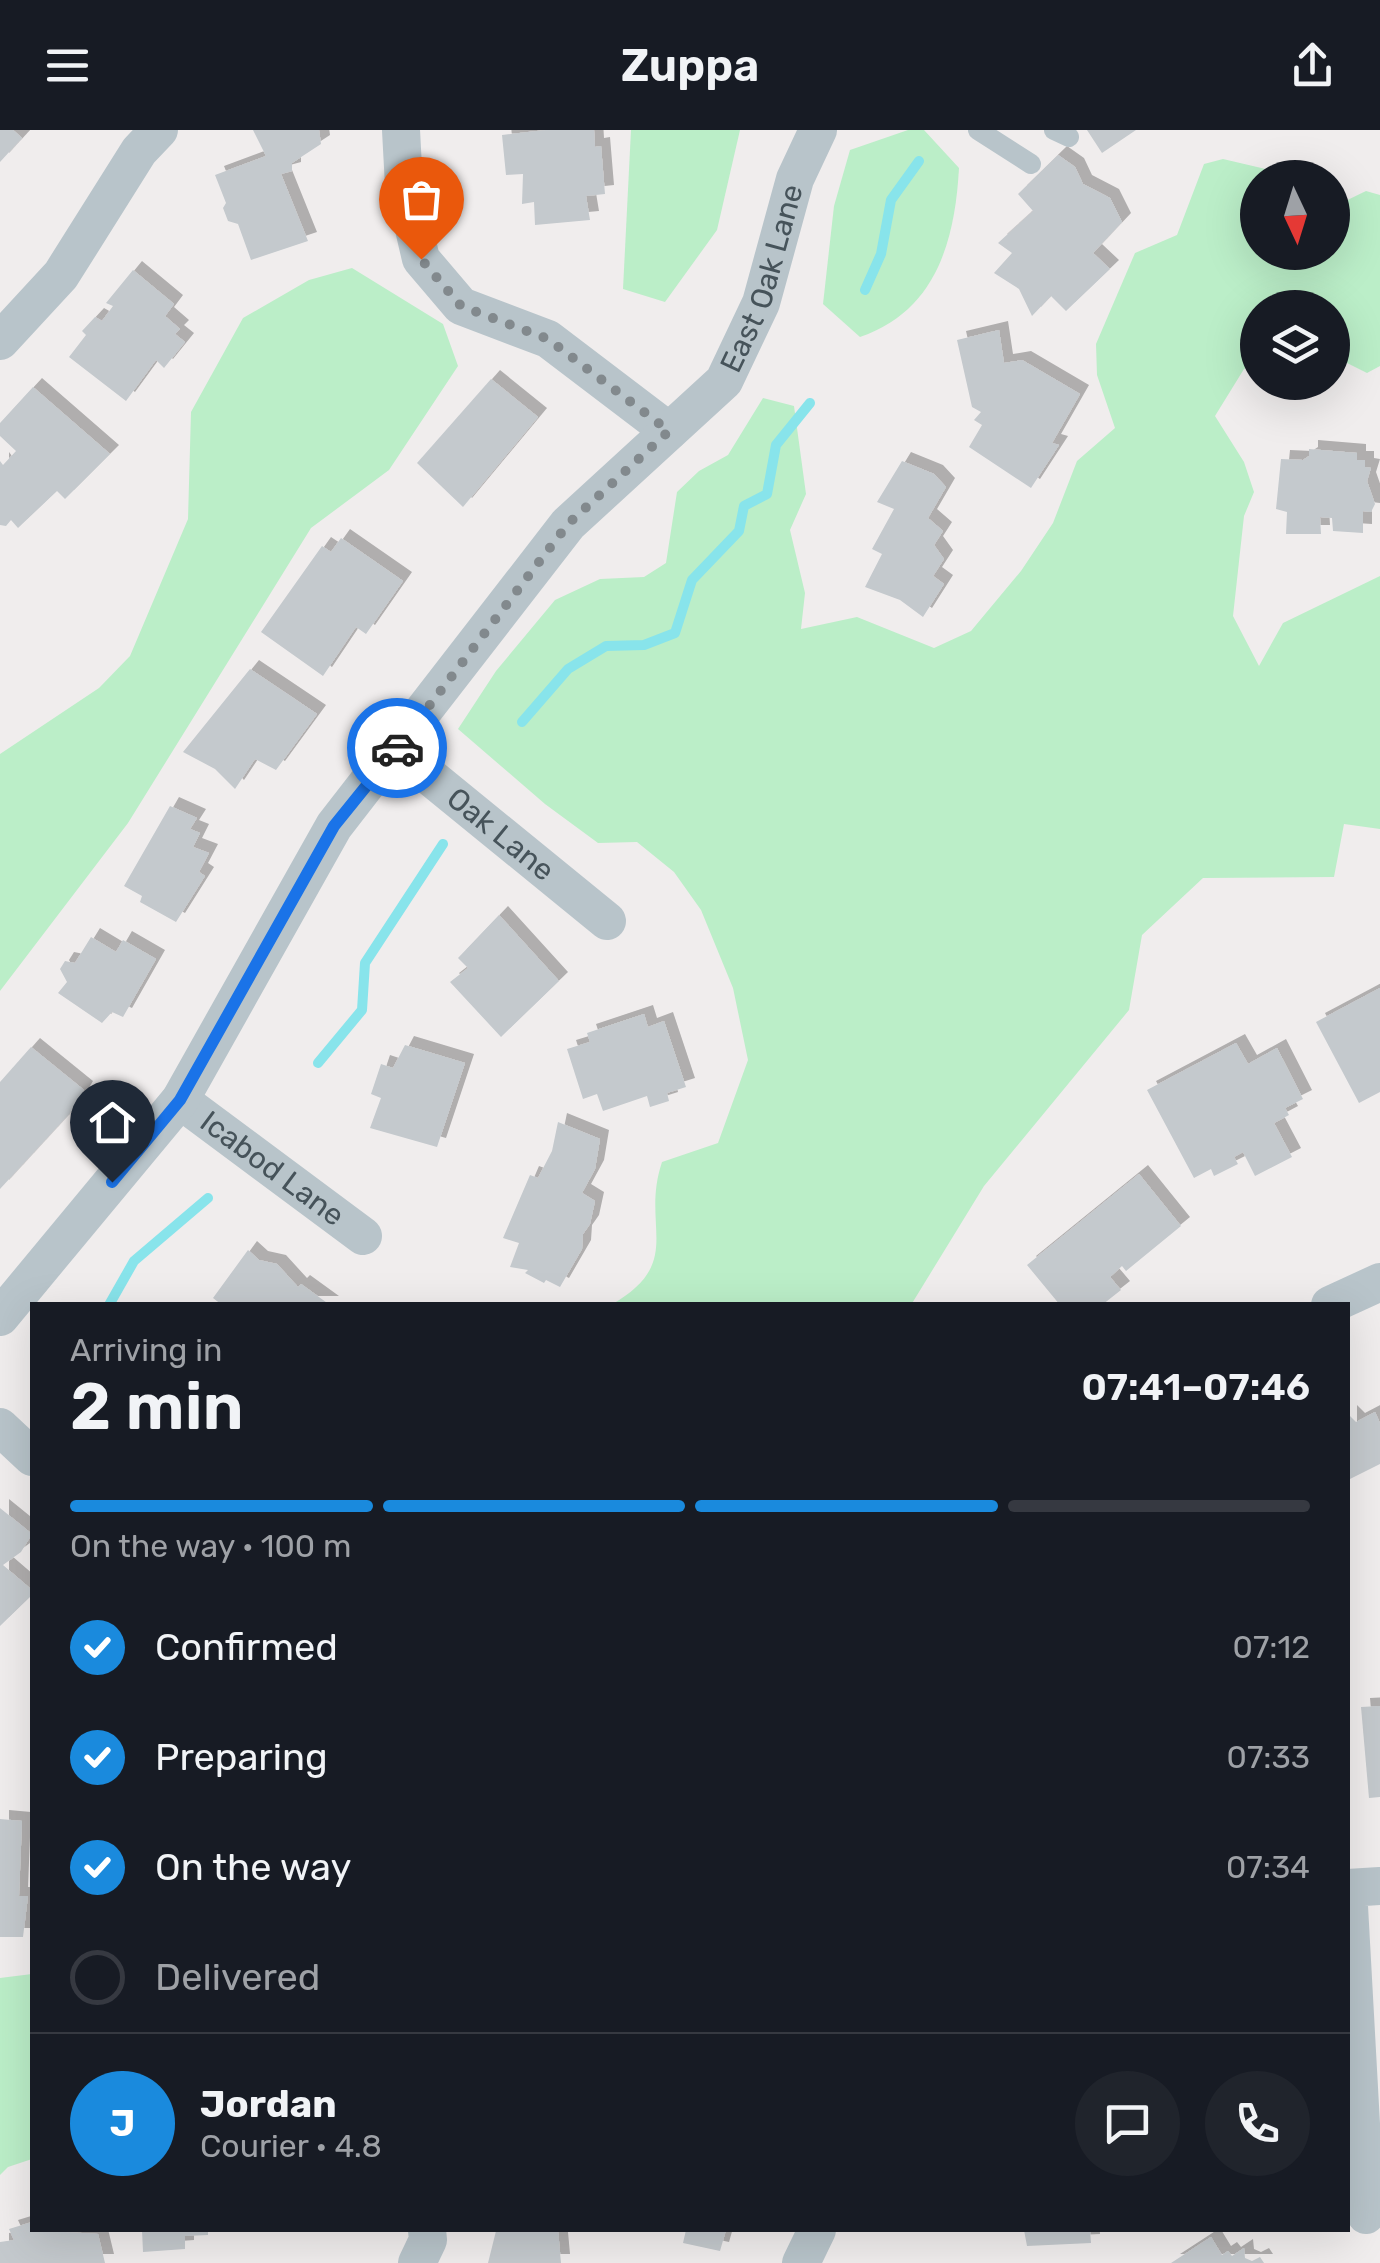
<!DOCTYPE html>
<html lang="en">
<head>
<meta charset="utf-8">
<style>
	:root { --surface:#171b24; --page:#20242c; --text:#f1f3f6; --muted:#9ea1a6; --line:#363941; --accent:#1a8add }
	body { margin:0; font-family:Rubik,sans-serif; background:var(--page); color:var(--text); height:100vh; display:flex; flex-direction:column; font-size:38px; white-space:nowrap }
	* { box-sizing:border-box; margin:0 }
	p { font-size:32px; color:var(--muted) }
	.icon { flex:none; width:55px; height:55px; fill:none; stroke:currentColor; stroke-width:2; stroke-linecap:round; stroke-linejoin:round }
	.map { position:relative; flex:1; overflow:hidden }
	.side { position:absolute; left:30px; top:1172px; width:1320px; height:930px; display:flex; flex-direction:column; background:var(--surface); border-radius:0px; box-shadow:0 10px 40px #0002 }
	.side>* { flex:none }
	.needle { width:65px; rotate:176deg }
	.tools { position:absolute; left:1240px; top:30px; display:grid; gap:20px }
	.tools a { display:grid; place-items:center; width:110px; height:110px; border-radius:50%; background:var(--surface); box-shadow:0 10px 40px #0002; font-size:50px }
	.pin { position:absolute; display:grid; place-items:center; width:85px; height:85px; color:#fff; margin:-102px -42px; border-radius:50% 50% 50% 0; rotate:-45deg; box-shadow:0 0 10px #0007 }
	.pin .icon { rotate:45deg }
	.courier { position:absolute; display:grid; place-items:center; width:100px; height:100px; margin:-50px; border:8px solid #1a73e8; border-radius:50%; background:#fff; color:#222; box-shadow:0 2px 12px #0007 }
	.summary em { font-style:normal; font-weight:600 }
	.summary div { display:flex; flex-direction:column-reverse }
	.summary { display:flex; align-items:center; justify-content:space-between; height:170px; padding:0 40px }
	h1 { font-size:65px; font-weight:600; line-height:75px }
	.bar { display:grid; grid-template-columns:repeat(4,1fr); gap:15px 10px; align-content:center; height:120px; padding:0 40px }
	.bar i { height:12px; border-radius:8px; background:var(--line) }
	.bar .active { background:var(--accent) }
	.bar p { grid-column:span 4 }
	.line { display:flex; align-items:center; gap:25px; padding:0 40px; border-top:2px solid var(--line) }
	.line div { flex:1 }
	.round { display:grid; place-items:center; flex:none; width:105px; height:105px; border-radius:52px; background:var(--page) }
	ol { padding:0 40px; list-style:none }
	li { display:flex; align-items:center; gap:30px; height:110px }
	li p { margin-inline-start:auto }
	li .icon { padding:10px; border-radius:50%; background:var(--accent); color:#fff; stroke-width:4 }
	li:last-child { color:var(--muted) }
	li i { width:55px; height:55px; border:5px solid var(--line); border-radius:50% }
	header { display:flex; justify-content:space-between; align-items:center; height:130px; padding:0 40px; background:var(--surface); font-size:45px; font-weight:600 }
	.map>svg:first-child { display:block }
	.green { fill:#bbeec8 }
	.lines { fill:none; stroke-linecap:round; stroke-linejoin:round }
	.stream { stroke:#88e4eb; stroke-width:10 }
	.building { fill:#c4c9cd; filter:url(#shadow) }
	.lane { stroke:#b8c4ca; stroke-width:20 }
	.street { stroke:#b8c4ca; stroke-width:38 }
	.done { stroke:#82898d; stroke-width:10; stroke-dasharray:0 18 }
	.route { stroke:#1a73e8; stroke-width:12 }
	.labels { text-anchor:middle; stroke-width:10; stroke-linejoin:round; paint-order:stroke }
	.street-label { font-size:30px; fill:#46535a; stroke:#fff }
</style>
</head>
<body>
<header><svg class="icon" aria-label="menu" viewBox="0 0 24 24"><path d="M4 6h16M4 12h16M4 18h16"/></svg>Zuppa<svg class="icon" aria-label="share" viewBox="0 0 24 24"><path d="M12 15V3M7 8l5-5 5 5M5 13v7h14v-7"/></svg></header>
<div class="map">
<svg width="1380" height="2133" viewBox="0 0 1380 2133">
	<defs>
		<filter id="shadow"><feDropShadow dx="9" dy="-9" stdDeviation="0" flood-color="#0004"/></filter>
	</defs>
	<rect width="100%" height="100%" fill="#f0eded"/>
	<!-- green -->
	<g class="green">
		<polygon points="631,0 740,0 717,100 665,172 623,159"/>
		<path d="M908 0H924L959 38C955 111 936 181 860 207L823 174 834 76 850 20Z"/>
		<path d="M1223 29 1278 42 1281 47 1258 48V122H1332L1333 77 1366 61 1380 65V236L1367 243 1333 226 1332 178H1258L1257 233 1244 239 1215 286 1244 332 1254 362 1244 386 1233 486 1259 536 1283 493 1380 446V699L1344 694 1334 747 1203 748 1142 805 1129 880 984 1056 911 1175H611C686 1132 640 1097 662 1032L718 1013 748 930 733 858 701 780 674 742 637 712 598 713 545 674 458 599 496 541 555 470 600 449 644 447 666 433 677 362 699 341 728 325 763 268 794 276 806 364 790 400 805 463 801 499 857 487 934 518 971 501 1021 441 1053 393 1077 331 1115 298 1097 245 1096 214 1135 123 1177 105 1204 34Z"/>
		<polygon points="352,138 443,194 458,236 389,340 311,398 128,693 0,861 0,624 99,558 130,526 188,389 191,282 243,188 309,150"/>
		<polygon points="32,1844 32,2029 8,2037 0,2045 0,1848"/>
	</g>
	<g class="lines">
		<!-- stream -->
		<g class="stream">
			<polyline points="865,160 881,124 891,70 919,31"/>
			<polyline points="522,592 568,539 606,516 644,515 675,503 692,450 739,401 744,376 767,364 776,315 810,273"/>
			<polyline points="318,933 362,880 365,833 443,714"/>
			<polyline points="109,1175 134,1131 208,1068"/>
		</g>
	</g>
	<!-- building -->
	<g class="building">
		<polygon points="0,0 13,0 22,8 0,32"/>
		<polygon points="253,0 319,0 321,14 292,33 292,41 281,44 308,111 251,130 238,94 228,91 223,78 226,73 215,45 266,26"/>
		<polygon points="546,0 594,0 595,17 601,16 605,64 586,66 590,90 535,95 534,72 522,74 523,44 506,45 502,5"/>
		<polygon points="1087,0 1136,0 1102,23"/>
		<polygon points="1058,25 1075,37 1083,54 1110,68 1122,92 1093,123 1110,139 1066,181 1051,166 1032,186 1019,159 994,143 1012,123 998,113 1033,81 1018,64"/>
		<polygon points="133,140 174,174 165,186 180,199 175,204 185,212 164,238 156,230 126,271 69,227 86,205 82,201 95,187 102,191 113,176 106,173"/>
		<polygon points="999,200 1004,233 1022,230 1080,264 1052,313 1059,315 1031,358 969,317 982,295 974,290 981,282 972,277 957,210"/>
		<polygon points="491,249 538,287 463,377 417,333"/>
		<polygon points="33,257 110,324 65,369 57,361 18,398 11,390 6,396 0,395 0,331 3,335 16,321 0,306 0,293"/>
		<polygon points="1309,319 1357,323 1357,330 1365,330 1365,337 1371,338 1367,351 1375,374 1371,382 1363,381 1363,403 1333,401 1332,388 1320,387 1321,404 1286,404 1287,382 1276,379 1281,329 1303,330 1309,326"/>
		<polygon points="902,331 934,344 946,357 928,388 943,401 934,415 944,429 933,446 944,454 923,487 900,470 865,457 882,424 872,419 894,379 877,372"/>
		<polygon points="341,408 403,451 366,504 356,497 323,546 261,502 322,416 331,422"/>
		<polygon points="250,539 317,584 276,640 255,629 235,659 215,639 183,622"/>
		<polygon points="170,676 197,688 190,699 200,703 193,717 209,723 199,742 205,746 176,792 140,772 142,766 124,756"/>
		<polygon points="499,785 559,851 501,907 450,852 468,838 458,828"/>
		<polygon points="91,807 116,822 123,810 156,829 123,887 112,882 102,893 58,863 67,852 60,839 65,831 75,833"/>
		<polygon points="1380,858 1380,962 1359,973 1316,892"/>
		<polygon points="644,884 648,897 664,891 686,957 667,963 669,971 650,977 647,966 603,981 597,964 583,969 567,919 590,912 587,903"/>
		<polygon points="1236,913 1248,934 1277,918 1303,969 1285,978 1289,985 1274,993 1292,1027 1255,1046 1243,1022 1234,1027 1238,1034 1214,1046 1211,1039 1194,1048 1147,960"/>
		<polygon points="405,915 465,933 437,1017 370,998 381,968 371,964 381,934 393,938"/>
		<polygon points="31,917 84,960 70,983 0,1059 0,952"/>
		<polygon points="558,992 600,1009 595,1039 582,1063 595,1071 590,1094 583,1104 582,1119 560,1157 546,1150 544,1153 525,1143 528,1140 510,1137 519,1113 503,1108 530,1045 538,1048 552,1021"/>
		<polygon points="1139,1044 1181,1096 1126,1141 1122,1136 1110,1147 1121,1160 1102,1175 1060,1175 1027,1135"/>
		<polygon points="248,1120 259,1130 277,1134 298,1157 301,1154 330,1175 222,1175 213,1168"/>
		<polygon points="1375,1282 1380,1293 1380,1334 1348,1350 1348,1284 1356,1292"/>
		<polygon points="0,1378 32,1404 21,1422 3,1435 32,1460 32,1465 0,1496"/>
		<polygon points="1380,1576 1380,1667 1369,1668 1361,1577"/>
		<polygon points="0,1689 22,1691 19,1766 28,1766 23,1807 0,1807"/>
		<polygon points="32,2092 32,2100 98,2104 105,2133 0,2133 0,2112 14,2110 9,2099"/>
		<polygon points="142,2100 208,2100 208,2105 185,2106 185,2119 143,2122"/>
		<polygon points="558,2100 561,2133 488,2133 496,2101"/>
		<polygon points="686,2100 726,2100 720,2121 683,2113"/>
		<polygon points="1024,2100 1090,2100 1091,2113 1027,2116"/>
		<polygon points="1211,2107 1222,2125 1228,2121 1232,2126 1244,2118 1245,2128 1252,2131 1260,2127 1264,2133 1171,2133"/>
	</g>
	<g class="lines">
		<!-- lane -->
		<g class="lane">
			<polyline points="978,0 1031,34"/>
			<polyline points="1054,0 1069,7"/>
		</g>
		<!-- street -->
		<g class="street">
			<polyline points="401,0 404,56 421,129 461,176 548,209 669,301"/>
			<polyline points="0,211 61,145 139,21 159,0"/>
			<path id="s1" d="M396 619 607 791"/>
			<path id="s2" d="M180 970 363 1106"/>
			<polyline points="1330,1175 1380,1152"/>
			<path id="s3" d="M0 1187 180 970 334 696 568 394 724 251 761 173 795 49 818 0"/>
			<polyline points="0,1297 32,1327"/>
			<polyline points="1366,2085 1348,1758 1380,1756"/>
			<polyline points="417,2133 428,2110 427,2100"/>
			<polyline points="801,2133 817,2100"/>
		</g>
	</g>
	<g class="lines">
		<!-- done -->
		<polyline class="done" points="397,618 568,394 669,301 548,209 461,176 421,129"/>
		<!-- route -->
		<polyline class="route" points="112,1052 180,970 334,696 397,618"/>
	</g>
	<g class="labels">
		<!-- street labels -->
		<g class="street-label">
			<text dy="10" stroke="none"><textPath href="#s3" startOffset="1300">East Oak Lane</textPath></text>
			<text dy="10" stroke="none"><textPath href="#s1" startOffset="135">Oak Lane</textPath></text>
			<text dy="10" stroke="none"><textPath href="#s2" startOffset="115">Icabod Lane</textPath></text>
		</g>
	</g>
</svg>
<div class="tools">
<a><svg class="needle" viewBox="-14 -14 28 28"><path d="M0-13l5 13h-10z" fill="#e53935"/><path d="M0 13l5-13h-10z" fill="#9ea1a6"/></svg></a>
<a><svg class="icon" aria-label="layers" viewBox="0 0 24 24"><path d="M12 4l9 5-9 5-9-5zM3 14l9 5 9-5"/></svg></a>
</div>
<div class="pin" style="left:421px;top:129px;background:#ea580c"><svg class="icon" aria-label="bag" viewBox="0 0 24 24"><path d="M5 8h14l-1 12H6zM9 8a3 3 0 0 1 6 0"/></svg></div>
<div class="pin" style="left:112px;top:1052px;background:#1f2937"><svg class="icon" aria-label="home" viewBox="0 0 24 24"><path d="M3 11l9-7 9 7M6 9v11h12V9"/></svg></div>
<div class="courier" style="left:397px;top:618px"><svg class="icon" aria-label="car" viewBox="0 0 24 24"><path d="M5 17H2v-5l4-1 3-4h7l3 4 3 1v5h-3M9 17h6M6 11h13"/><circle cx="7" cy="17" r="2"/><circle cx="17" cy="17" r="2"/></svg></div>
<section class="side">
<div class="summary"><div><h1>2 min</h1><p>Arriving in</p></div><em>07:41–07:46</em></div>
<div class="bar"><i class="active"></i><i class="active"></i><i class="active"></i><i></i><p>On the way · 100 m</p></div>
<ol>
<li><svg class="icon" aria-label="check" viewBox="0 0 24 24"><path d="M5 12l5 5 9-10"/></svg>Confirmed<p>07:12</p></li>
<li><svg class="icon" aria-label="check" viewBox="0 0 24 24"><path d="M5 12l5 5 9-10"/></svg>Preparing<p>07:33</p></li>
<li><svg class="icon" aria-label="check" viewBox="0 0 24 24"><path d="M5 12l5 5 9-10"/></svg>On the way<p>07:34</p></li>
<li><i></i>Delivered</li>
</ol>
<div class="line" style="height:180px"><b class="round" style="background:var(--accent);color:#fff">J</b><div><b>Jordan</b><p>Courier · 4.8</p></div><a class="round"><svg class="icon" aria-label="chat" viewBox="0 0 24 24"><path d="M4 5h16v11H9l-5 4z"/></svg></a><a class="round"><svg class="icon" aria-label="phone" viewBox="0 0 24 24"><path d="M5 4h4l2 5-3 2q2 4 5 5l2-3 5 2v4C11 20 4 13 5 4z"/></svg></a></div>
</section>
</div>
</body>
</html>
